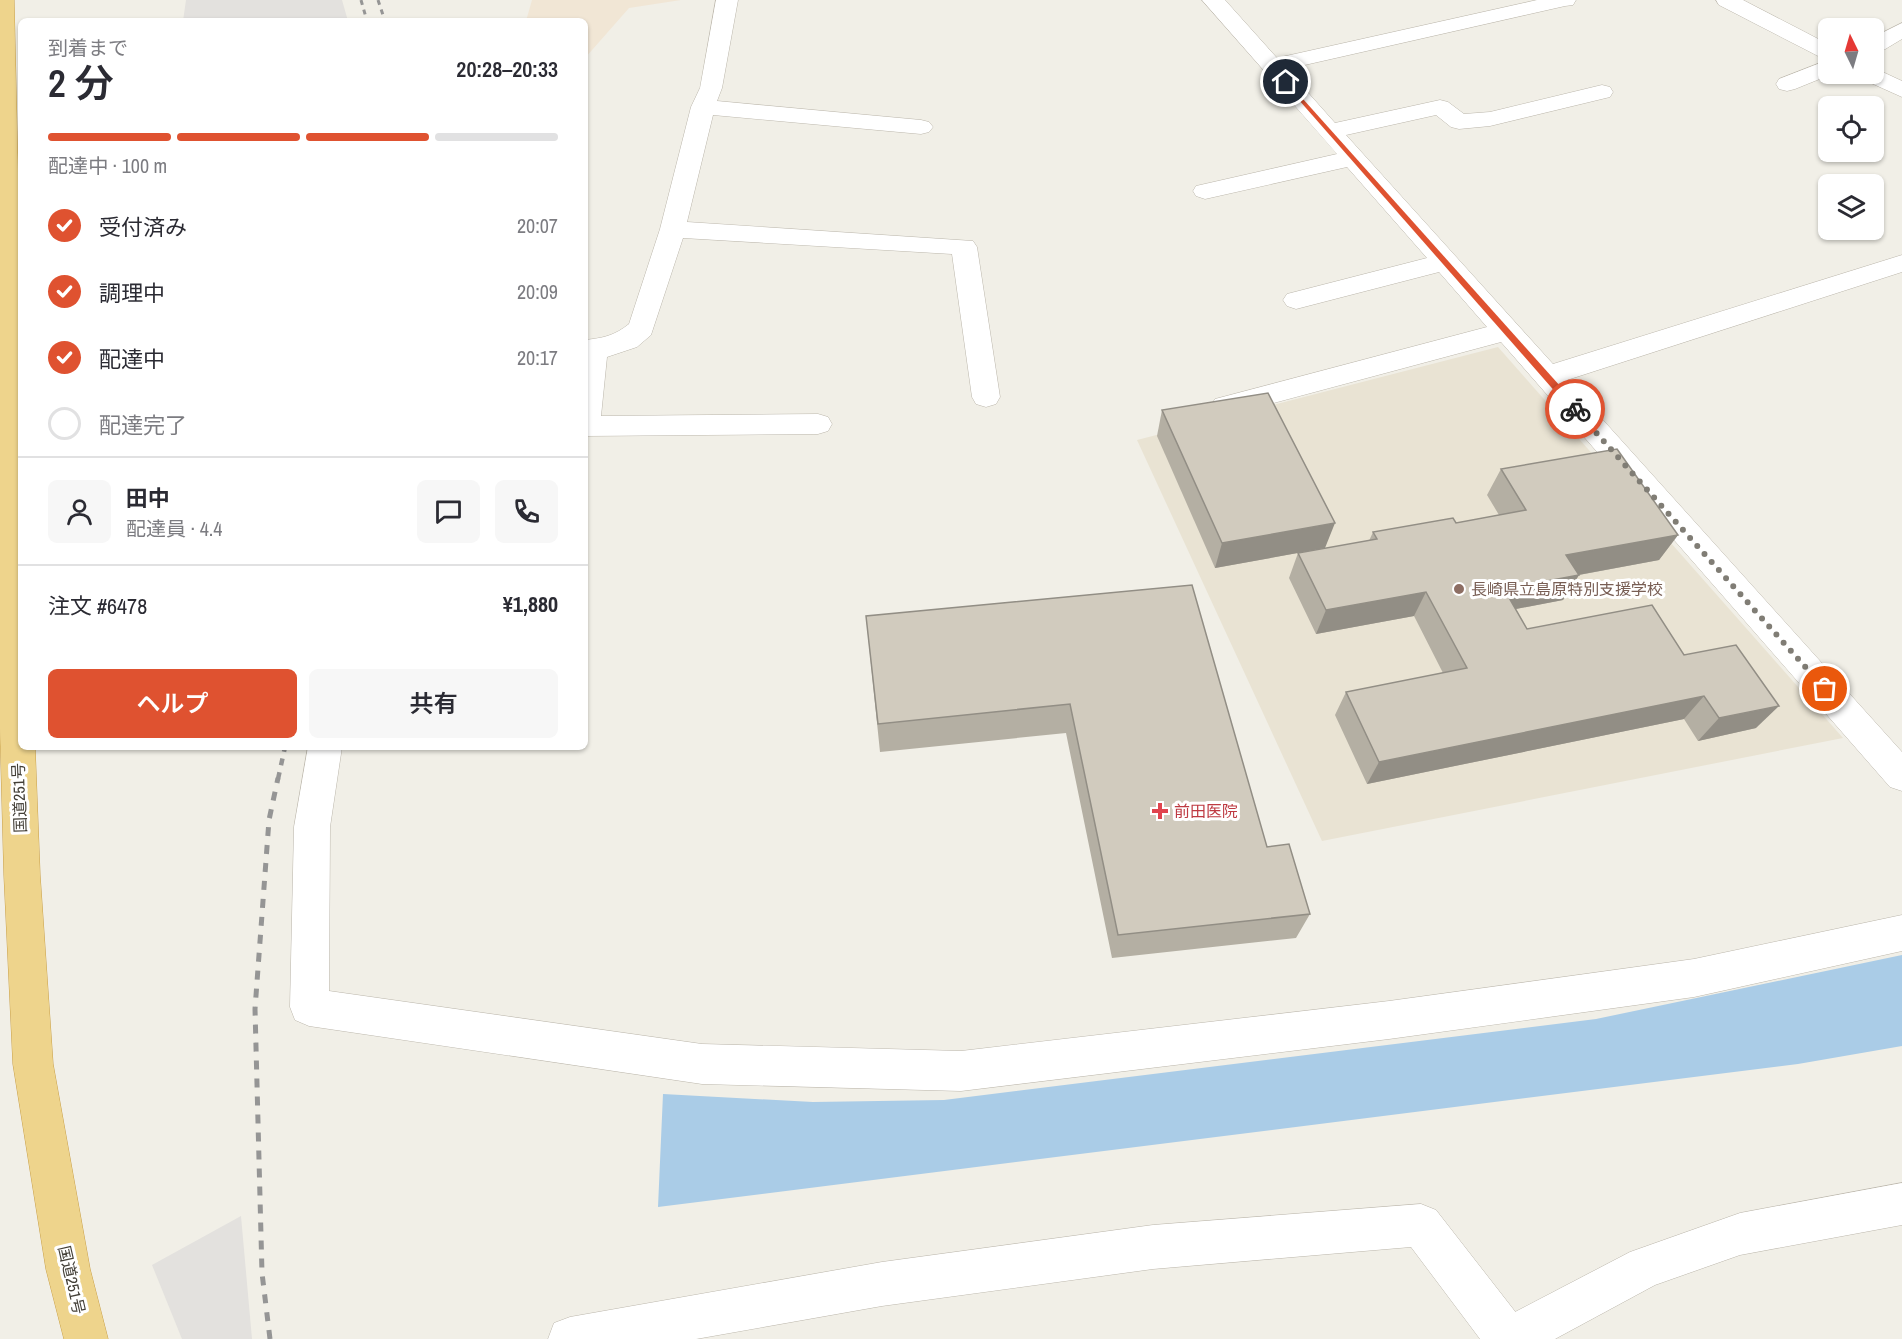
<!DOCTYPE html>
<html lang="ja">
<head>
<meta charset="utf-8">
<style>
	:root { --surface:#fff; --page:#f7f7f7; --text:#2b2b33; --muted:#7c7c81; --line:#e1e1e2; --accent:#df5230 }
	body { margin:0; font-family:"Archivo Narrow","Noto Sans JP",sans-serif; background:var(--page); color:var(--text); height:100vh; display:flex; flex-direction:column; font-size:22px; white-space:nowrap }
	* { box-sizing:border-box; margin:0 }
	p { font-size:20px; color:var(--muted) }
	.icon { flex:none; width:33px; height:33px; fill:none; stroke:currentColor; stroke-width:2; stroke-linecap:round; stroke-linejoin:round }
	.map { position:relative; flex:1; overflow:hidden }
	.panel { position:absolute; left:18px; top:18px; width:570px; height:732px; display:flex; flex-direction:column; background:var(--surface); border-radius:9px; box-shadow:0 2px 4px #0004 }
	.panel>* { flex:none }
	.needle { width:39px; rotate:355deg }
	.controls { position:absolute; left:1818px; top:18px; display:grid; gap:12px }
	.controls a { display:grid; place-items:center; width:66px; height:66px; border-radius:9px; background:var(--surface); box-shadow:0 2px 4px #0004; font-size:30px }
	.pin { position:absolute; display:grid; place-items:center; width:51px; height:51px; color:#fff; margin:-26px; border:3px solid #fff; border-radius:50%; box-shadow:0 2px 6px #0007 }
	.courier { position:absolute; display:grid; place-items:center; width:60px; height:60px; margin:-30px; border:4px solid #df5230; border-radius:50%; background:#fff; color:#222; box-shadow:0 2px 8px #0007 }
	.overview em { font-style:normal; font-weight:600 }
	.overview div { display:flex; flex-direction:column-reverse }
	.overview { display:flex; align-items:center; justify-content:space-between; height:102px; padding:0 30px }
	h1 { font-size:39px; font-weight:600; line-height:45px }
	.bar { display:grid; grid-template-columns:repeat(4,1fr); gap:9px 6px; align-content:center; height:72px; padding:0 30px }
	.bar i { height:8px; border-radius:4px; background:var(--line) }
	.bar .selected { background:var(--accent) }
	.bar p { grid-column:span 4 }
	.line { display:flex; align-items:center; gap:15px; padding:0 30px; border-top:2px solid var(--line) }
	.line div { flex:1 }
	.round { display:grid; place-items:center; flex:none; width:63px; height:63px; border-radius:9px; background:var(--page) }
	ol { padding:0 30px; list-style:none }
	li { display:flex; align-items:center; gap:18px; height:66px }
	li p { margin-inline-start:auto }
	li .icon { padding:6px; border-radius:50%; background:var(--accent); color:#fff; stroke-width:4 }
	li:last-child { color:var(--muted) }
	li i { width:33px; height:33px; border:3px solid var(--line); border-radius:50% }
	.button { display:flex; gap:12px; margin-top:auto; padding:12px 30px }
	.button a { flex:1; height:69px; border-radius:9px; background:var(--accent); color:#fff; font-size:24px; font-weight:600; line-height:69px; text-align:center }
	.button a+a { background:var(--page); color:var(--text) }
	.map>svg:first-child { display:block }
	.commercial { fill:#f1e6d5 }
	.education { fill:#e9e3d3 }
	.parking { fill:#e3e1de }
	.water { fill:#aacce7 }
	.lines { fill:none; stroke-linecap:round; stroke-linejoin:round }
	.minor-casing { stroke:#bbb6ab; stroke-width:1 }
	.tertiary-casing { stroke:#bbb6ab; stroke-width:1 }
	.trunk-casing { stroke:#c9a049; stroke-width:1 }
	.minor { fill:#fff; fill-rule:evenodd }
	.tertiary { fill:#fff; fill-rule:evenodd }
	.trunk { fill:#eed48c; fill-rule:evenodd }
	.rail-far2 { stroke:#959595; stroke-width:3; stroke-dasharray:5 5; stroke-linecap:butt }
	.rail-far1 { stroke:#959595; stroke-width:4.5; stroke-dasharray:7 7; stroke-linecap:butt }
	.rail { stroke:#959595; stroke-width:5; stroke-dasharray:9 9; stroke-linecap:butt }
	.wall { fill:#b4afa3 }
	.shaded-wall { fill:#928e85 }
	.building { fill:#d1cbbe; stroke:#928e85; stroke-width:1.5 }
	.route { fill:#df5230 }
	.done { stroke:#807d75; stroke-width:6; stroke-dasharray:0 10.8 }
	.education-dot { fill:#8d6e63; stroke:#fff; stroke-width:2 }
	.health-dot { fill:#e0444e; stroke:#fff; stroke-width:2 }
	.labels { text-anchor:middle; stroke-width:6; stroke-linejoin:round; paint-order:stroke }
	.education-label { font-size:16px; fill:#785e54; stroke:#fff; text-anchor:start }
	.street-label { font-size:16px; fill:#433f37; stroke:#fff }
	.health-label { font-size:16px; fill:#be3a42; stroke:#fff; text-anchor:start }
</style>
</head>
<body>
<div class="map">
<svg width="1902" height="1339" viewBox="0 0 1902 1339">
	<rect width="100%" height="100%" fill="#f1efe7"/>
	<!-- commercial -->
	<polygon class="commercial" points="532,0 681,0 629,8 585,58 585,21 526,21"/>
	<!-- education -->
	<polygon class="education" points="1498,347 1843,738 1322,841 1137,440"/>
	<!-- parking -->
	<g class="parking">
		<polygon points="186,0 342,0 348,21 183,21"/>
		<polygon points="241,1216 252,1339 182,1339 152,1265"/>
	</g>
	<!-- water -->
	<polygon class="water" points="1902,955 1902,1046 1798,1064 658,1207 663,1094 813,1102 944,1100 1596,1019"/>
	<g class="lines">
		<!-- minor casing -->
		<g class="minor-casing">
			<g id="minor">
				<path d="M716 0H738L722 88 717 101 921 120 929 122 933 127 929 132 921 134 713 115 687 222 973 241 977 247 1000 397 996 404 986 407 976 404 972 397 952 254 683 238 651 335 637 347 607 357 601 416 818 414 828 417 832 424 828 431 818 434 585 436V340C603 338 614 336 629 324L660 229 691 107 700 88Z"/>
				<polygon points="1202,0 1225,0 1277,58 1537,0 1576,0 1573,5 1565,6 1287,69 1335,123 1440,100 1448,102 1464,114 1490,112 1602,85 1610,87 1613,92 1610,97 1490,126 1459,129 1451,127 1436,115 1346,135 1553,364 1902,255 1902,272 1567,380 1902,752 1902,791 1890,787 1501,342 1225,416 1215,413 1211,406 1215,399 1487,327 1439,272 1296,309 1287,306 1283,300 1287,294 1427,258 1347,167 1205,199 1196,196 1193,191 1196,186 1337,154"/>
				<polygon points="1716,0 1743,0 1828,44 1828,59 1820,57 1719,5"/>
				<polygon points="1902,23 1902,39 1882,51 1874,52 1874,37"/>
				<polygon points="1828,60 1828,74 1832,74 1795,89 1787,91 1779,89 1776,84 1779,79"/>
				<polygon points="1874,68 1902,81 1902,97 1862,79 1859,74 1874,74"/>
				<polygon points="308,747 342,747 330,827 329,991 702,1044 961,1051 1389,1001 1694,959 1902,915 1902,951 1694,997 1389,1039 961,1091 702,1084 309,1026 295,1020 290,1007 294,827"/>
				<polygon points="1421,1204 1436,1210 1524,1323 1530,1339 1480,1339 1411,1247 1153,1269 882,1306 696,1339 548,1339 554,1323 570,1317 882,1262 1153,1225"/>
			</g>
		</g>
		<!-- tertiary casing -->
		<g class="tertiary-casing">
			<polygon id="tertiary" points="1902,1183 1902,1225 1740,1255 1655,1285 1555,1339 1488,1339 1494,1323 1630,1252 1740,1213"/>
		</g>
		<!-- trunk casing -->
		<g class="trunk-casing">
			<polygon id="trunk" points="0,0 14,0 21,304 21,747 35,747 40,875 53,1064 90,1269 108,1339 64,1339 46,1269 13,1064 4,875 0,728"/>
		</g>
		<!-- minor -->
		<use href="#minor" class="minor"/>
		<!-- tertiary -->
		<use href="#tertiary" class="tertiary"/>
		<!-- trunk -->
		<use href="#trunk" class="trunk"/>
		<!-- rail-far2 -->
		<g class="rail-far2">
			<polyline points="361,0 367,21"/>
			<polyline points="378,0 385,21"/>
		</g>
		<!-- rail-far1 -->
		<polyline class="rail-far1" points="278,779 285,747"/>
		<!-- rail -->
		<polyline class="rail" points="270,1339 262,1273 255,1009 269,820 278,778"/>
	</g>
	<!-- wall -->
	<g class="wall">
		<polygon points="1162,410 1325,548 1215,568 1157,436"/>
		<polygon points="1501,469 1678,535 1659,560 1579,575 1563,600 1516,609 1527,629 1684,655 1756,728 1698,741 1684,719 1367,784 1335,715 1346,692 1443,673 1414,616 1316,634 1289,578 1298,553 1369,541 1373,532 1456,523 1499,515 1487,495"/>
		<polygon points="1192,585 1267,847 1310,914 1296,938 1112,958 1066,733 880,752 866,616"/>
	</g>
	<!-- shaded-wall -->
	<g class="shaded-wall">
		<polygon points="1335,523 1325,548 1215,568 1222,543"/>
		<polygon points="1678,535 1659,560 1551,580 1566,555"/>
		<polygon points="1579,575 1563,600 1490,614 1504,589"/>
		<polygon points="1426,592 1414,616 1316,634 1326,610"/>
		<polygon points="1704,696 1684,719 1367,784 1379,762"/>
		<polygon points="1779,706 1756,728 1698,741 1719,718"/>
	</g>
	<!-- building -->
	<g class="building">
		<polygon points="1268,393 1335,523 1222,543 1162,410"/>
		<polygon points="1617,449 1678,535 1566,555 1579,575 1504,589 1527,629 1652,605 1684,655 1736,645 1779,706 1719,718 1704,696 1379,762 1346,692 1467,668 1426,592 1326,610 1298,553 1377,539 1373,532 1453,518 1456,523 1526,510 1501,469"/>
		<polygon points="1192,585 1267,847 1289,844 1310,914 1118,935 1070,704 878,724 866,616"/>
	</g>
	<!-- route -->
	<polygon class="route" points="1286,80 1578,406 1578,411 1572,411 1284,83"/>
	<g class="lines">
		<!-- done -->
		<polyline class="done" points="1575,409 1825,689"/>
	</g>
	<!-- markers -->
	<circle class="education-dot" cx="1459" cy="589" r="6"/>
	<path class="health-dot" d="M1157 802h6v6h6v6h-6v6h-6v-6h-6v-6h6z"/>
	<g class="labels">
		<!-- education labels -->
		<g class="education-label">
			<text x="1471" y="595">長崎県立島原特別支援学校</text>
		</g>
		<!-- street labels -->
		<g class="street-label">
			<text transform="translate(19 798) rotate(-92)" y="6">国道251号</text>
			<text transform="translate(72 1280) rotate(77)" y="6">国道251号</text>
		</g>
		<!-- health labels -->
		<g class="health-label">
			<text x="1174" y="817">前田医院</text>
		</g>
	</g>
</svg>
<div class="controls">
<a><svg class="needle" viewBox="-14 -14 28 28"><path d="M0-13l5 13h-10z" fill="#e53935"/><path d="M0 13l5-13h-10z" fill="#7c7c81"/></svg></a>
<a><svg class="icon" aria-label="locate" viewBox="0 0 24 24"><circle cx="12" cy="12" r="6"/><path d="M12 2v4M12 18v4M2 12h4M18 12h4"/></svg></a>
<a><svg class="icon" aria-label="layers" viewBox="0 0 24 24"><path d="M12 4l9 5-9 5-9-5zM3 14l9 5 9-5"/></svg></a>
</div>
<div class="pin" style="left:1825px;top:689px;background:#ea580c"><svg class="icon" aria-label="bag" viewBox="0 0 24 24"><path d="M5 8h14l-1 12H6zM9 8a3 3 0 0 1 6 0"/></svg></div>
<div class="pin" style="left:1286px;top:82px;background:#1f2937"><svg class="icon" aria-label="home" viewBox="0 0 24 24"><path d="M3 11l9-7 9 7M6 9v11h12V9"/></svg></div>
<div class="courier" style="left:1575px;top:409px"><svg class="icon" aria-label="bike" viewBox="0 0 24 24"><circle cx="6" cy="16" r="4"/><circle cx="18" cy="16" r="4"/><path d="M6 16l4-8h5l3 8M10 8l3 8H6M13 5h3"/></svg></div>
<section class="panel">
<div class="overview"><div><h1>2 分</h1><p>到着まで</p></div><em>20:28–20:33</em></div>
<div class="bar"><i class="selected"></i><i class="selected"></i><i class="selected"></i><i></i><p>配達中 · 100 m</p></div>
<ol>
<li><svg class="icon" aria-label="check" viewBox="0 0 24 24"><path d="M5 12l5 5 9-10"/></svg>受付済み<p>20:07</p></li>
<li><svg class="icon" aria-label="check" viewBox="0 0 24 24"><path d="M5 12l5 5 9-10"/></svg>調理中<p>20:09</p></li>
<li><svg class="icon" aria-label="check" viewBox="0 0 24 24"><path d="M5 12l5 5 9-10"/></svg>配達中<p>20:17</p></li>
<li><i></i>配達完了</li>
</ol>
<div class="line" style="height:108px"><a class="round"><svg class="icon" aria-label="person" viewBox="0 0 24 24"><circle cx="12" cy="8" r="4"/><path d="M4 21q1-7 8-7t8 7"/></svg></a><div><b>田中</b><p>配達員 · 4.4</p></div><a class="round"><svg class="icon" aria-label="chat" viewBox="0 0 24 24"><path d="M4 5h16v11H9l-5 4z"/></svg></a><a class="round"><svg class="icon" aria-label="phone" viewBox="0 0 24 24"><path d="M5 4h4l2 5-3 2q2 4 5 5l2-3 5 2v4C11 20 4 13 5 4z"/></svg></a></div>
<div class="line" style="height:78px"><div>注文 #6478</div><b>¥1,880</b></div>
<div class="button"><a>ヘルプ</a><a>共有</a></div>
</section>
</div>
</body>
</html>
